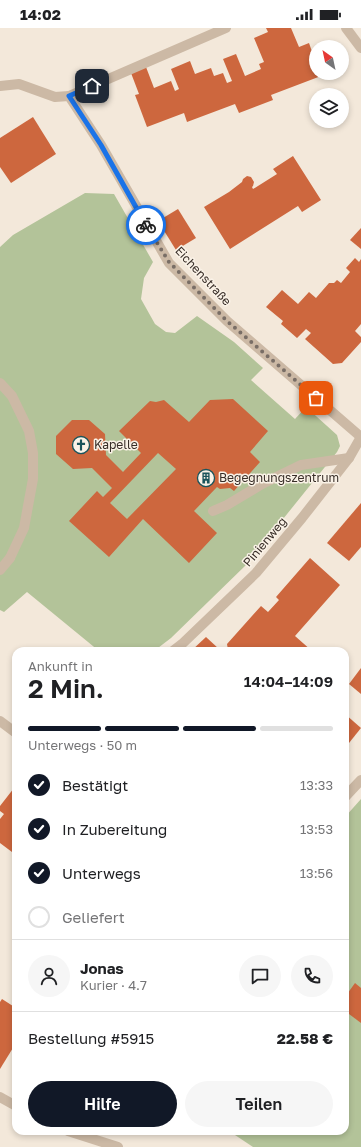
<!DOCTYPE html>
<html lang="de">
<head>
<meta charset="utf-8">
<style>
	:root { --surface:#fff; --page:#f6f6f6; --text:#202124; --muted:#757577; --line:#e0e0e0; --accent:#111827 }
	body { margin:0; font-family:"Golos Text",sans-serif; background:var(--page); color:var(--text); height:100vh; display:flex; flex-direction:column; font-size:15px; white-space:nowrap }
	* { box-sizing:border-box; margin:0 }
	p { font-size:13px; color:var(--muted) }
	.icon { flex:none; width:22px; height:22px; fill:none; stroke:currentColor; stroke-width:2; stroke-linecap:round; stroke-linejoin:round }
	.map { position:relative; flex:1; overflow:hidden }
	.panel { position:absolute; left:12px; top:619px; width:337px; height:488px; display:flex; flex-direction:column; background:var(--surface); border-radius:12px; box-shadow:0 2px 6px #0003 }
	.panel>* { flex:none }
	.needle { width:26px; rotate:327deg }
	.fabs { position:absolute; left:309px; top:12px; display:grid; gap:8px }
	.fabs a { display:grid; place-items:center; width:40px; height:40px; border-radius:50%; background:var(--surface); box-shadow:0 2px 6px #0003; font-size:20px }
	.pin { position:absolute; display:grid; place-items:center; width:34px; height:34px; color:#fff; margin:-17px; border-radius:8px; box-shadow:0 2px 6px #0006 }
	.courier { position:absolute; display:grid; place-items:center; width:40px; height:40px; margin:-20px; border:3px solid #1a73e8; border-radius:50%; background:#fff; color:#222; box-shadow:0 1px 5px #0007 }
	.headline em { font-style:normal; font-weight:600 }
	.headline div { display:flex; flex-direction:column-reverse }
	.headline { display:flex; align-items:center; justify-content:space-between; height:68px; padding:0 16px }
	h1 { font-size:26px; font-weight:600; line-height:30px }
	.bar { display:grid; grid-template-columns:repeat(4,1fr); gap:6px 4px; align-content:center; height:48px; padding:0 16px }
	.bar i { height:5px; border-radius:3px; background:var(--line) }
	.bar .active { background:var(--accent) }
	.bar p { grid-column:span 4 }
	.line { display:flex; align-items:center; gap:10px; padding:0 16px; border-top:1px solid var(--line) }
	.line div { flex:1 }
	.round { display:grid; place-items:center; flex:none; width:42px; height:42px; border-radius:21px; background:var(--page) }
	ol { padding:0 16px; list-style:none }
	li { display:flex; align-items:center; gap:12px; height:44px }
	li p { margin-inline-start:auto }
	li .icon { padding:4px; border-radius:50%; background:var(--accent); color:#fff; stroke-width:4 }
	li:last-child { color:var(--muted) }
	li i { width:22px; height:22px; border:2px solid var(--line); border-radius:50% }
	.action { display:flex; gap:8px; margin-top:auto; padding:8px 16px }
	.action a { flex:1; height:46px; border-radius:24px; background:var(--accent); color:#fff; font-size:16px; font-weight:600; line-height:46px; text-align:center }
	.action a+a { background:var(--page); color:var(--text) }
	.status { display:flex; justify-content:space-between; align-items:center; height:28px; padding:0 20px; background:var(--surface); direction:ltr }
	.status svg { height:11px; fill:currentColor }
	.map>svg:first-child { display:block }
	.green { fill:#b3c399 }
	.building { fill:#cd673e; fill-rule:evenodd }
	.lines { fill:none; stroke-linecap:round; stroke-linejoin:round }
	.service { stroke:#ccb9a5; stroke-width:10 }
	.minor { stroke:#ccb9a5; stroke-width:10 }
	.done { stroke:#796e66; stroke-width:4; stroke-dasharray:0 7.2 }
	.route { stroke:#1a73e8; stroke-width:5 }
	.labels { text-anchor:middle; stroke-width:3; stroke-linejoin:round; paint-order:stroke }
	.street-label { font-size:12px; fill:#372d27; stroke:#faf2e7 }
	.poi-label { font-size:12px; fill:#372d27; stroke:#faf2e7; text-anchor:start }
</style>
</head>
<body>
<div class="status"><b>14:02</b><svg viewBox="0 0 49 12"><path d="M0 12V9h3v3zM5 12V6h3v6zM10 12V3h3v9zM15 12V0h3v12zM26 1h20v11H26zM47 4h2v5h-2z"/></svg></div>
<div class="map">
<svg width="361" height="1119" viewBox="0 0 361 1119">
	<rect width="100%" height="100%" fill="#f3e8da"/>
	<!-- green -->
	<g class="green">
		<polygon points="85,165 114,166 153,234 144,250 141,271 155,296 166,304 175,305 197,288 234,314 263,340 251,352 295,391 306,379 337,407 340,418 337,424 246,537 171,610 154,623 99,623 27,564 4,584 0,582 0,219 13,207"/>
		<polygon points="361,771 361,1119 253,1119 229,1103 345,1103 345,789"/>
	</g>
	<!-- building -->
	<g class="building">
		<polygon points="266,0 291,0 299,19 309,15 316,35 316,45 320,45 321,48 271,67 273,72 239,85 235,76 187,94 184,85 147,99 135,67 139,66 131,45 146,39 154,60 171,53 175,63 179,61 171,41 190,33 195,46 211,40 214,48 223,45 227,55 232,53 223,31 236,26 245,48 261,41 259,36 264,34 254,10 268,4"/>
		<polygon points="33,89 56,126 11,155 0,139 0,110"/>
		<polygon points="293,128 321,172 302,184 298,178 230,221 204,179 229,164 242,154 243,151 247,148 251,149 254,154 253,158 252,159 253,161 277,146 273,141"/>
		<polygon points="178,181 196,210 176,222 158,193"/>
		<polygon points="361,200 361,221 350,212"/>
		<polygon points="355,230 359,234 361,231 361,296 355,303 361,309 361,314 342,335 333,336 305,311 311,305 306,301 297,310 281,296 283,293 266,279 282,262 298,276 309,264 316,270 329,255 334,255 337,252 341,255 350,244 346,240"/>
		<path d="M233 371 268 403 250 424 260 434 234 463 230 460 220 461 217 459 194 483 217 505 189 535 143 491 109 529 69 493 97 463 103 469 112 460 92 440 73 441 56 426V408L72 392H89L105 406 106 427 123 444 141 425 119 403 150 373 156 374 164 372 189 394 210 372ZM158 425 176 441 127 491 110 475Z"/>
		<polygon points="361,475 361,519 349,533 327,515"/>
		<polygon points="310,530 340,557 295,608 312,623 230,623 228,622 227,616 261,578 268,584 279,572 276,569"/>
		<polygon points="206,609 219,621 217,623 191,623"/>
		<polygon points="361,640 361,666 349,656"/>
		<polygon points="345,686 361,700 345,720"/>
		<polygon points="14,760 16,761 16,827 0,815 0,791 4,786 0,783 0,778"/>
		<polygon points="355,955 361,960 361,995 345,983 345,969"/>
		<polygon points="2,971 16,980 16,1015 0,1041 0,974"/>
	</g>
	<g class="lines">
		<!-- service -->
		<g class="service">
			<polyline points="0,355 12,368 29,403 33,425 33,451 24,500 10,530"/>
			<polyline points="213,483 227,477 262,456 301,437 349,430"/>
			<polyline points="345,769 361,752"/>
		</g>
		<!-- minor -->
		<g class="minor">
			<polyline points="346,0 361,20"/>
			<polyline points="0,58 19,56 55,69 69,68 101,117 169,235 227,293 361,409"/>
			<polyline points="69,68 226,0"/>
			<polyline points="0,542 10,530"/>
			<polyline points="173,623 182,616 256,545 302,490 349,430 361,409"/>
			<polyline points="0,693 16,705"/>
			<polyline points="0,1069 16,1078"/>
			<polyline points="68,1103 118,1119"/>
		</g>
	</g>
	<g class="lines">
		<!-- done -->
		<polyline class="done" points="146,197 169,234 227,293 316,370"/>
		<!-- route -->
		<polyline class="route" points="92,58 69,68 101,117 146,197"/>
	</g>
	<!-- icons -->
	<defs>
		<g id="church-ring" transform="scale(0.9)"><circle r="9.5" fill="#faf2e7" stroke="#1a545b" stroke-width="1.5"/><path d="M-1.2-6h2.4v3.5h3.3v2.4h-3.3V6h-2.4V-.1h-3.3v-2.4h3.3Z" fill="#1a545b"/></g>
		<g id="building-ring" transform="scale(0.9)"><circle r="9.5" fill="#faf2e7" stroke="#1a545b" stroke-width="1.5"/><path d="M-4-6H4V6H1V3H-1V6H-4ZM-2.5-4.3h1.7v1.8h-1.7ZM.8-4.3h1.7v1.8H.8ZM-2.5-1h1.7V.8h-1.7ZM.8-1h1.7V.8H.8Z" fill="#1a545b"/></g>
	</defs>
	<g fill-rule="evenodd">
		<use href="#church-ring" x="81" y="417"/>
		<use href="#building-ring" x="206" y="450"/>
	</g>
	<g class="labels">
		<!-- street labels -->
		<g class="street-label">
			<text transform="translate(203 248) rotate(47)" y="4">Eichenstraße</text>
			<text transform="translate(265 514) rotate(-50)" y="4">Pinienweg</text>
		</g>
		<!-- poi labels -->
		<g class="poi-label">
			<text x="94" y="421">Kapelle</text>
			<text x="219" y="454">Begegnungszentrum</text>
		</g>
	</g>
</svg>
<div class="fabs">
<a><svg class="needle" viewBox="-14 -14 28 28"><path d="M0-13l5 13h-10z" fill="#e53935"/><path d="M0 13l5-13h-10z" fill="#757577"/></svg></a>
<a><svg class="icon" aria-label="layers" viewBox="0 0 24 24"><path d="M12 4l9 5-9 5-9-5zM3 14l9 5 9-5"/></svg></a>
</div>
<div class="pin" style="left:316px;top:370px;background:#ea580c"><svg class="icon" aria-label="bag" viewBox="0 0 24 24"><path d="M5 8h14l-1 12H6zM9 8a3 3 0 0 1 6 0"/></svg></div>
<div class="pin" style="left:92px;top:58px;background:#1f2937"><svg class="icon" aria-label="home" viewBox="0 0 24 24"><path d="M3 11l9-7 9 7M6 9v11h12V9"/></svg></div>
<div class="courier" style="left:146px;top:197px"><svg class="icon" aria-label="bike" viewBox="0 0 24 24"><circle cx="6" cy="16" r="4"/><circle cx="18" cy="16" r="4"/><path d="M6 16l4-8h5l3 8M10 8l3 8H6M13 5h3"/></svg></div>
<section class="panel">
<div class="headline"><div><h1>2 Min.</h1><p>Ankunft in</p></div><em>14:04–14:09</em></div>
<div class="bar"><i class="active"></i><i class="active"></i><i class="active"></i><i></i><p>Unterwegs · 50 m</p></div>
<ol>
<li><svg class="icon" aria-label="check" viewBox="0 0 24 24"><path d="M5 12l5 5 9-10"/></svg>Bestätigt<p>13:33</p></li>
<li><svg class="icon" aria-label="check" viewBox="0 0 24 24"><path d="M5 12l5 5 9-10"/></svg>In Zubereitung<p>13:53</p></li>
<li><svg class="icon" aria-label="check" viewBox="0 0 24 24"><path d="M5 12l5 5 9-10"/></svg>Unterwegs<p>13:56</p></li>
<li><i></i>Geliefert</li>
</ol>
<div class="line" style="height:72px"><a class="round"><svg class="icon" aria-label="person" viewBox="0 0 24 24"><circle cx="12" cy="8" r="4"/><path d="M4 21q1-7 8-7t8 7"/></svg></a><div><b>Jonas</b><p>Kurier · 4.7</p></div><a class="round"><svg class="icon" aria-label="chat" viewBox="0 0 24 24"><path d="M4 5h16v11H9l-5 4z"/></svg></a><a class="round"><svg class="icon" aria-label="phone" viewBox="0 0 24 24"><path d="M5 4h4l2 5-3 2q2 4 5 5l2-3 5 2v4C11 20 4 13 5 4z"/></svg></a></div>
<div class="line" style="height:52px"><div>Bestellung #5915</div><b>22.58 €</b></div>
<div class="action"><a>Hilfe</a><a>Teilen</a></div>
</section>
</div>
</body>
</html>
